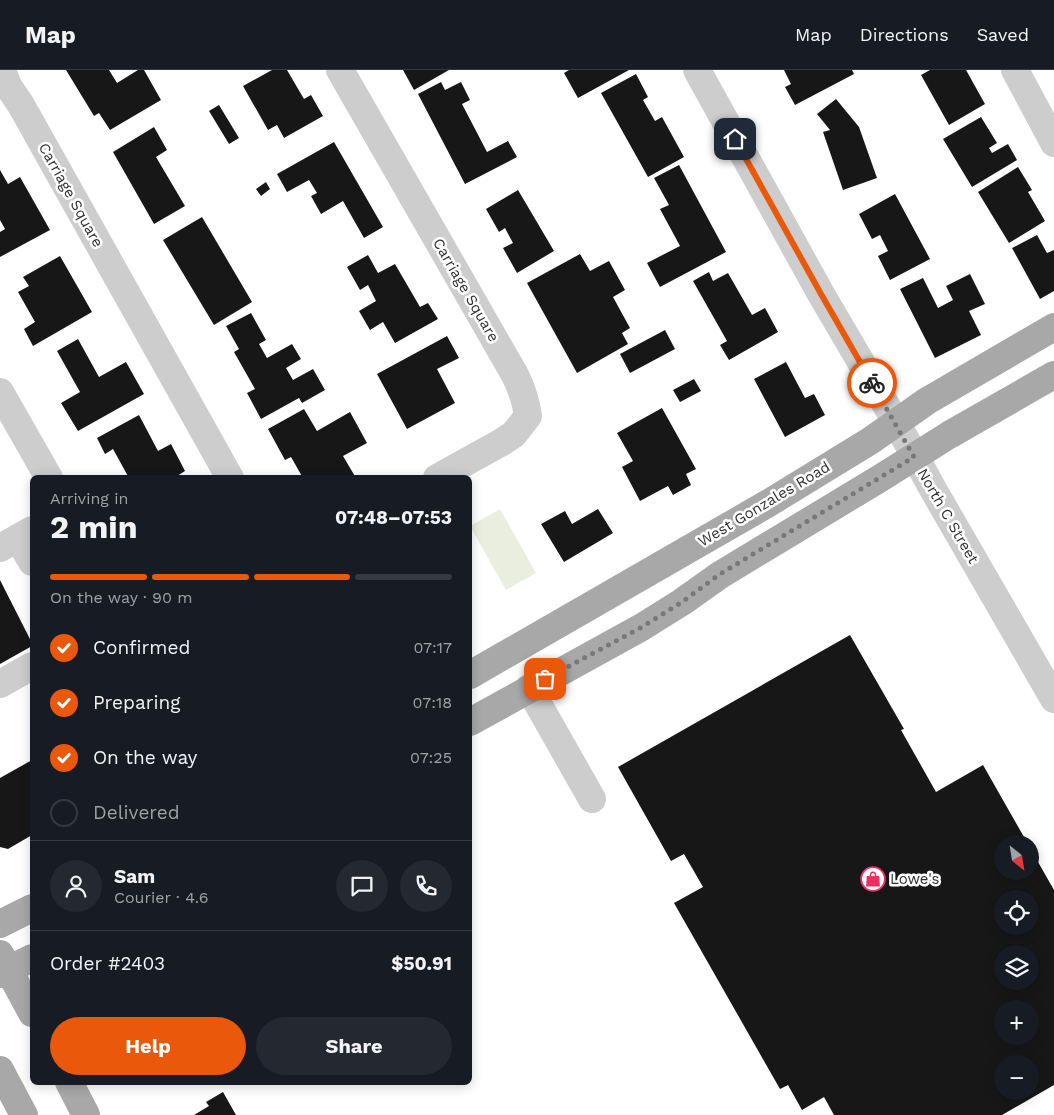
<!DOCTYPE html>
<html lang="en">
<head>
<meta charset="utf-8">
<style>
	:root { --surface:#171b24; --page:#242831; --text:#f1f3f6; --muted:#9ea1a6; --line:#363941; --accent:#ea580c }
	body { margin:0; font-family:"Work Sans",sans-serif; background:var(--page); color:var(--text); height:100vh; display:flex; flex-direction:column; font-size:19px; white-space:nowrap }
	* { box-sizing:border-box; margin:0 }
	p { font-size:16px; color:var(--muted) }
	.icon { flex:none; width:28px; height:28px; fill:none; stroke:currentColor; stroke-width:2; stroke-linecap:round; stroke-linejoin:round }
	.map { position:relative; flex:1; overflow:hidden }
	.sheet { position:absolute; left:30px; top:405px; width:442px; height:610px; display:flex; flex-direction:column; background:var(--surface); border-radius:8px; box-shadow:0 2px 12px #0003 }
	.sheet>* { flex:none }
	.needle { width:32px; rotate:150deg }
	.controls { position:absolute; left:994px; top:765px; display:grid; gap:10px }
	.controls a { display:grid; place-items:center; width:45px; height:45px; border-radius:50%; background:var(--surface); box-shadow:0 2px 12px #0003; font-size:25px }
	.pin { position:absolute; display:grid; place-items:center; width:42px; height:42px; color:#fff; margin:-21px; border-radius:10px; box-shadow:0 2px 8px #0006 }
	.courier { position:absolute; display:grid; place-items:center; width:50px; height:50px; margin:-25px; border:4px solid #ea580c; border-radius:50%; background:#fff; color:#222; box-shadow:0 1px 6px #0007 }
	.headline em { font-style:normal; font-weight:700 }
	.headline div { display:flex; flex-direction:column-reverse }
	.headline { display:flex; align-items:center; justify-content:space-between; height:85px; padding:0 20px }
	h1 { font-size:32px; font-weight:700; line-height:38px }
	.bar { display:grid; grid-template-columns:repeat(4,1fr); gap:8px 5px; align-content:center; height:60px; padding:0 20px }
	.bar i { height:6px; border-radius:4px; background:var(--line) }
	.bar .selected { background:var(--accent) }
	.bar p { grid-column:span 4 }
	.line { display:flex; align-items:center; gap:12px; padding:0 20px; border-top:1px solid var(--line) }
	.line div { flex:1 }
	.round { display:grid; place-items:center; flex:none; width:52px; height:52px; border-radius:26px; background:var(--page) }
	ol { padding:0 20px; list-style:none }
	li { display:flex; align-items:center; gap:15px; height:55px }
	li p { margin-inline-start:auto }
	li .icon { padding:5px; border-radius:50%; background:var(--accent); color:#fff; stroke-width:4 }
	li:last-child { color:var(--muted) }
	li i { width:28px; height:28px; border:2px solid var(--line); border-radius:50% }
	.button { display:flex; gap:10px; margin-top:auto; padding:10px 20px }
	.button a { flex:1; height:58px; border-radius:30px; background:var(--accent); color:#fff; font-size:20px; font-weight:700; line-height:58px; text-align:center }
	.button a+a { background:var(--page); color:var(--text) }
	header { display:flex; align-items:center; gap:30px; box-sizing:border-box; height:70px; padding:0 25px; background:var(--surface); border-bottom:1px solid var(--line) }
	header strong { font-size:24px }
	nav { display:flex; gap:28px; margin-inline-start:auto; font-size:18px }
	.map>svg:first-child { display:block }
	.green { fill:#e9eede }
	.building { fill:#171717; fill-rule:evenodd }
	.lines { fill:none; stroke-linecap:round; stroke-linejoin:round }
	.minor { stroke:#cdcdcd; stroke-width:28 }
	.major { stroke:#a8a8a8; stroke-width:28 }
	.done { stroke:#787878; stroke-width:5; stroke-dasharray:0 9 }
	.route { stroke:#ea580c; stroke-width:6 }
	.labels { text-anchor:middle; stroke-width:5; stroke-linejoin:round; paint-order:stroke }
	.street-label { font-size:15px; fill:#303030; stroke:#fff }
	.poi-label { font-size:15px; fill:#303030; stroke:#fff; text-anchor:start }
</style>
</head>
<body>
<header>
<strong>Map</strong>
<nav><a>Map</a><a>Directions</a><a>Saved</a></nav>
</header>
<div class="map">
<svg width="1054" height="1045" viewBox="0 0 1054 1045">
	<rect width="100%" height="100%" fill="#fff"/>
	<!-- green -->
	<polygon class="green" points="500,439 536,503 506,520 470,456"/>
	<!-- building -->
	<g class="building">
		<polygon points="66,0 109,0 117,13 138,0 144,0 161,30 110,60 99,43 94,46"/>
		<polygon points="272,0 287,0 304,29 311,25 323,46 284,68 277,55 268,60 243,16"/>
		<polygon points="403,0 449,0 414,20"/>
		<polygon points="569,0 629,0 578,28 564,3"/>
		<polygon points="784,0 852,0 854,4 795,35 785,17 791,14"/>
		<polygon points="930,0 966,0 985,34 949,55 921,5"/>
		<polygon points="636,4 648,27 643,30 655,51 662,47 684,87 648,107 601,23"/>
		<polygon points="441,12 445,20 461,12 470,30 462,34 487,82 508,71 517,87 465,114 418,24"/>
		<polygon points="836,29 859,57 877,108 843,120 823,62 830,60 817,44"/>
		<polygon points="219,35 239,68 229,74 209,41"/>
		<polygon points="981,47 997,73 989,78 992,83 1008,74 1017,90 972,117 943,69"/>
		<polygon points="154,57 167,80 156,87 185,136 154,154 113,82"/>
		<polygon points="334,72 383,157 364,168 343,131 321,144 311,126 317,123 309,110 287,122 277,104"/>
		<polygon points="679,95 726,182 660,217 647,193 680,176 660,139 669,135 654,108"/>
		<polygon points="1018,97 1032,120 1028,122 1045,151 1009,173 978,122"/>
		<polygon points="0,100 8,114 20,107 50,160 0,187 0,162 5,159 0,150"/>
		<polygon points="266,112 270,119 261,126 256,119"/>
		<polygon points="518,120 554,181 517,203 503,178 513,173 505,158 499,162 486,139"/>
		<polygon points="895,124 930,189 890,210 878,186 888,181 880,165 872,169 859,144"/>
		<polygon points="202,147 252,232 214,255 163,170"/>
		<polygon points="1037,165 1047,183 1054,180 1054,221 1040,229 1012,178"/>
		<polygon points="580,184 590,201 609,191 625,220 613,227 630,258 622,263 628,274 577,303 527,213"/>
		<polygon points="368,185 378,203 395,194 420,237 428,233 438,249 395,273 383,252 370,260 359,241 376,231 368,215 360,220 347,197"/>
		<polygon points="60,186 92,242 33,276 24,259 35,252 18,222 29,216 23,207"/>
		<polygon points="709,202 713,211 728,203 752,245 765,238 778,262 729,290 720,275 727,271 693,211"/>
		<polygon points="970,204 985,234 969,241 981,265 935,288 900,219 923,208 938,238 953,230 946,216"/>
		<polygon points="251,243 266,270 259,274 267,288 292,274 301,289 286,298 293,310 313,299 325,320 302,333 299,328 261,349 247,323 255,319 234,282 239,279 226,256"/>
		<polygon points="665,260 675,279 630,303 620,284"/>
		<polygon points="447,266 459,288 437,299 455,333 407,359 377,304"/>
		<polygon points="78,269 99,307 126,292 144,324 78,361 61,333 80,322 57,281"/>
		<polygon points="786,292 805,328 814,324 825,345 785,367 754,309"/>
		<polygon points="694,309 701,321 680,332 673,320"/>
		<polygon points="662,338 696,399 686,404 691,415 673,425 668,416 640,431 622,397 633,391 617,363"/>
		<polygon points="304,339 317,361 350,342 367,373 343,386 356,408 303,408 291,387 285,390 268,359"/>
		<polygon points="139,345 158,381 171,374 185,401 174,408 129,408 113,379 105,384 97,368"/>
		<polygon points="598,439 613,463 564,492 541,454 565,441 572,454"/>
		<polygon points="0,510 32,573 32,576 0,594"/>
		<path d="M850 565 904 659 901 660 936 722 983 695 1028 774H1002V801H1030V778L1054 820V1015L1002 1045H834L824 1027 802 1040 788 1015 780 1019 674 833 703 817 684 784 671 791 618 697ZM1002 829H1030V856H1002ZM1002 884H1030V911H1002ZM1002 939H1030V966H1002ZM1002 994H1030V1021H1002Z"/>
		<polygon points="32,690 32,765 8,779 0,777 0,708"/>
		<polygon points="223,1022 236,1045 194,1045 209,1036 206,1032"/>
	</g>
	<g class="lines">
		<!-- minor -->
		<g class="minor">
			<polyline points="2,0 8,16 21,35 230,408"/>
			<path d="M340 0 515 305C522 319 526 331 528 346L514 364 502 372 437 408"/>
			<polyline points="697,0 821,224 896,352 934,421 1054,629"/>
			<polyline points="1015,0 1054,73"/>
			<polyline points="0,322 49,408"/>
			<polyline points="18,468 32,492"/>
			<polyline points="0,478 32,460"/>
			<polyline points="0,614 32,596"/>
			<polyline points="529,618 592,729"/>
		</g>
		<!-- major -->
		<g class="major">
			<polyline points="470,605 767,434 870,371 927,331 1054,257"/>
			<polyline points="470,652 642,557 682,532 720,505 879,409 949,365 1054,305"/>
			<polyline points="0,854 32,838"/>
			<polyline points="0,884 32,943"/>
			<polyline points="0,904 32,888"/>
			<polyline points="0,1000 24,1045"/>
			<polyline points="69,1012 86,1045"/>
		</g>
	</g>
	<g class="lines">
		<!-- done -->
		<polyline class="done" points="545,609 642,557 682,532 720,504 914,387 872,313"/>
		<!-- route -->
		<polyline class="route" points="735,69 821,224 872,313"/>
	</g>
	<!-- icons -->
	<defs>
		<g id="shop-ring" transform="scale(1.25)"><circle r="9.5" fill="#fff" stroke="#eb2f61" stroke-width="1.5"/><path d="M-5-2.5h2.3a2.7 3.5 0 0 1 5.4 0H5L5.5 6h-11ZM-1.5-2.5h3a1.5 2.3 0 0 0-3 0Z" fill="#eb2f61"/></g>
	</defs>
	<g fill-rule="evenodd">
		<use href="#shop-ring" x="873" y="809"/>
	</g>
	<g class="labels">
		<!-- street labels -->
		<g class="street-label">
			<text transform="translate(71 125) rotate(61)" y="5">Carriage Square</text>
			<text transform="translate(466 220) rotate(60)" y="5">Carriage Square</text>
			<text transform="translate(764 434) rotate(-31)" y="5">West Gonzales Road</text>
			<text transform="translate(948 446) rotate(60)" y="5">North C Street</text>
		</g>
		<!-- poi labels -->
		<g class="poi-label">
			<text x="890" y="814">Lowe's</text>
		</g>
	</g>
</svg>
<div class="controls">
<a><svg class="needle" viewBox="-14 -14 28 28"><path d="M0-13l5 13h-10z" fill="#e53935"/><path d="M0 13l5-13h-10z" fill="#9ea1a6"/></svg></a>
<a><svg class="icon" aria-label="locate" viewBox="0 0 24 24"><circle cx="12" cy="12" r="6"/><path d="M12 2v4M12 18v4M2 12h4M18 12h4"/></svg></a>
<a><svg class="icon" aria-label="layers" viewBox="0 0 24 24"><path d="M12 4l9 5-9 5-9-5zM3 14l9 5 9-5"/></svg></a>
<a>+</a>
<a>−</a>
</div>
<div class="pin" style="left:545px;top:609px;background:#ea580c"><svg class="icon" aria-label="bag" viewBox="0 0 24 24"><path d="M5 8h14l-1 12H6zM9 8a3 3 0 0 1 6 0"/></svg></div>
<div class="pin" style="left:735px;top:69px;background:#1f2937"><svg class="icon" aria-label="home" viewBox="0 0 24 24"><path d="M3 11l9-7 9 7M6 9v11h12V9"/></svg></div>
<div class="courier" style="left:872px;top:313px"><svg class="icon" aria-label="bike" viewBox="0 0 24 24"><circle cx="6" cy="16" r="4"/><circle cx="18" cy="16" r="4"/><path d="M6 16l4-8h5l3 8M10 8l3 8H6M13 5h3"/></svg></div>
<section class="sheet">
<div class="headline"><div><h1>2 min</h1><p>Arriving in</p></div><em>07:48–07:53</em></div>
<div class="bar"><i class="selected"></i><i class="selected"></i><i class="selected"></i><i></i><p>On the way · 90 m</p></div>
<ol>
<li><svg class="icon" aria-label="check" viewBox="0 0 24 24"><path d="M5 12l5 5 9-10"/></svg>Confirmed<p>07:17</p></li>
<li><svg class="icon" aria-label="check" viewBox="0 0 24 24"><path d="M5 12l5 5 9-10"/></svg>Preparing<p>07:18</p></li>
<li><svg class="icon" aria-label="check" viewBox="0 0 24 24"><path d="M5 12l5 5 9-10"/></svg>On the way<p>07:25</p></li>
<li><i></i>Delivered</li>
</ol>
<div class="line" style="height:90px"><a class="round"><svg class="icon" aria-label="person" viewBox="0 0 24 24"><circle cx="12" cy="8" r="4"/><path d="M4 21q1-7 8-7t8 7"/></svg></a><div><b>Sam</b><p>Courier · 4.6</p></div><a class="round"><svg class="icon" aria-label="chat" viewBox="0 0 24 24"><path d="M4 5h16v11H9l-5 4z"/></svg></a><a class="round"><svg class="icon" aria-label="phone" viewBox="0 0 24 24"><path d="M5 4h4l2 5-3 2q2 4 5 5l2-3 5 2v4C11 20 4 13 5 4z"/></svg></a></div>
<div class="line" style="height:65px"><div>Order #2403</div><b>$50.91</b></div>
<div class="button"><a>Help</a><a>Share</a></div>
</section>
</div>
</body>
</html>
